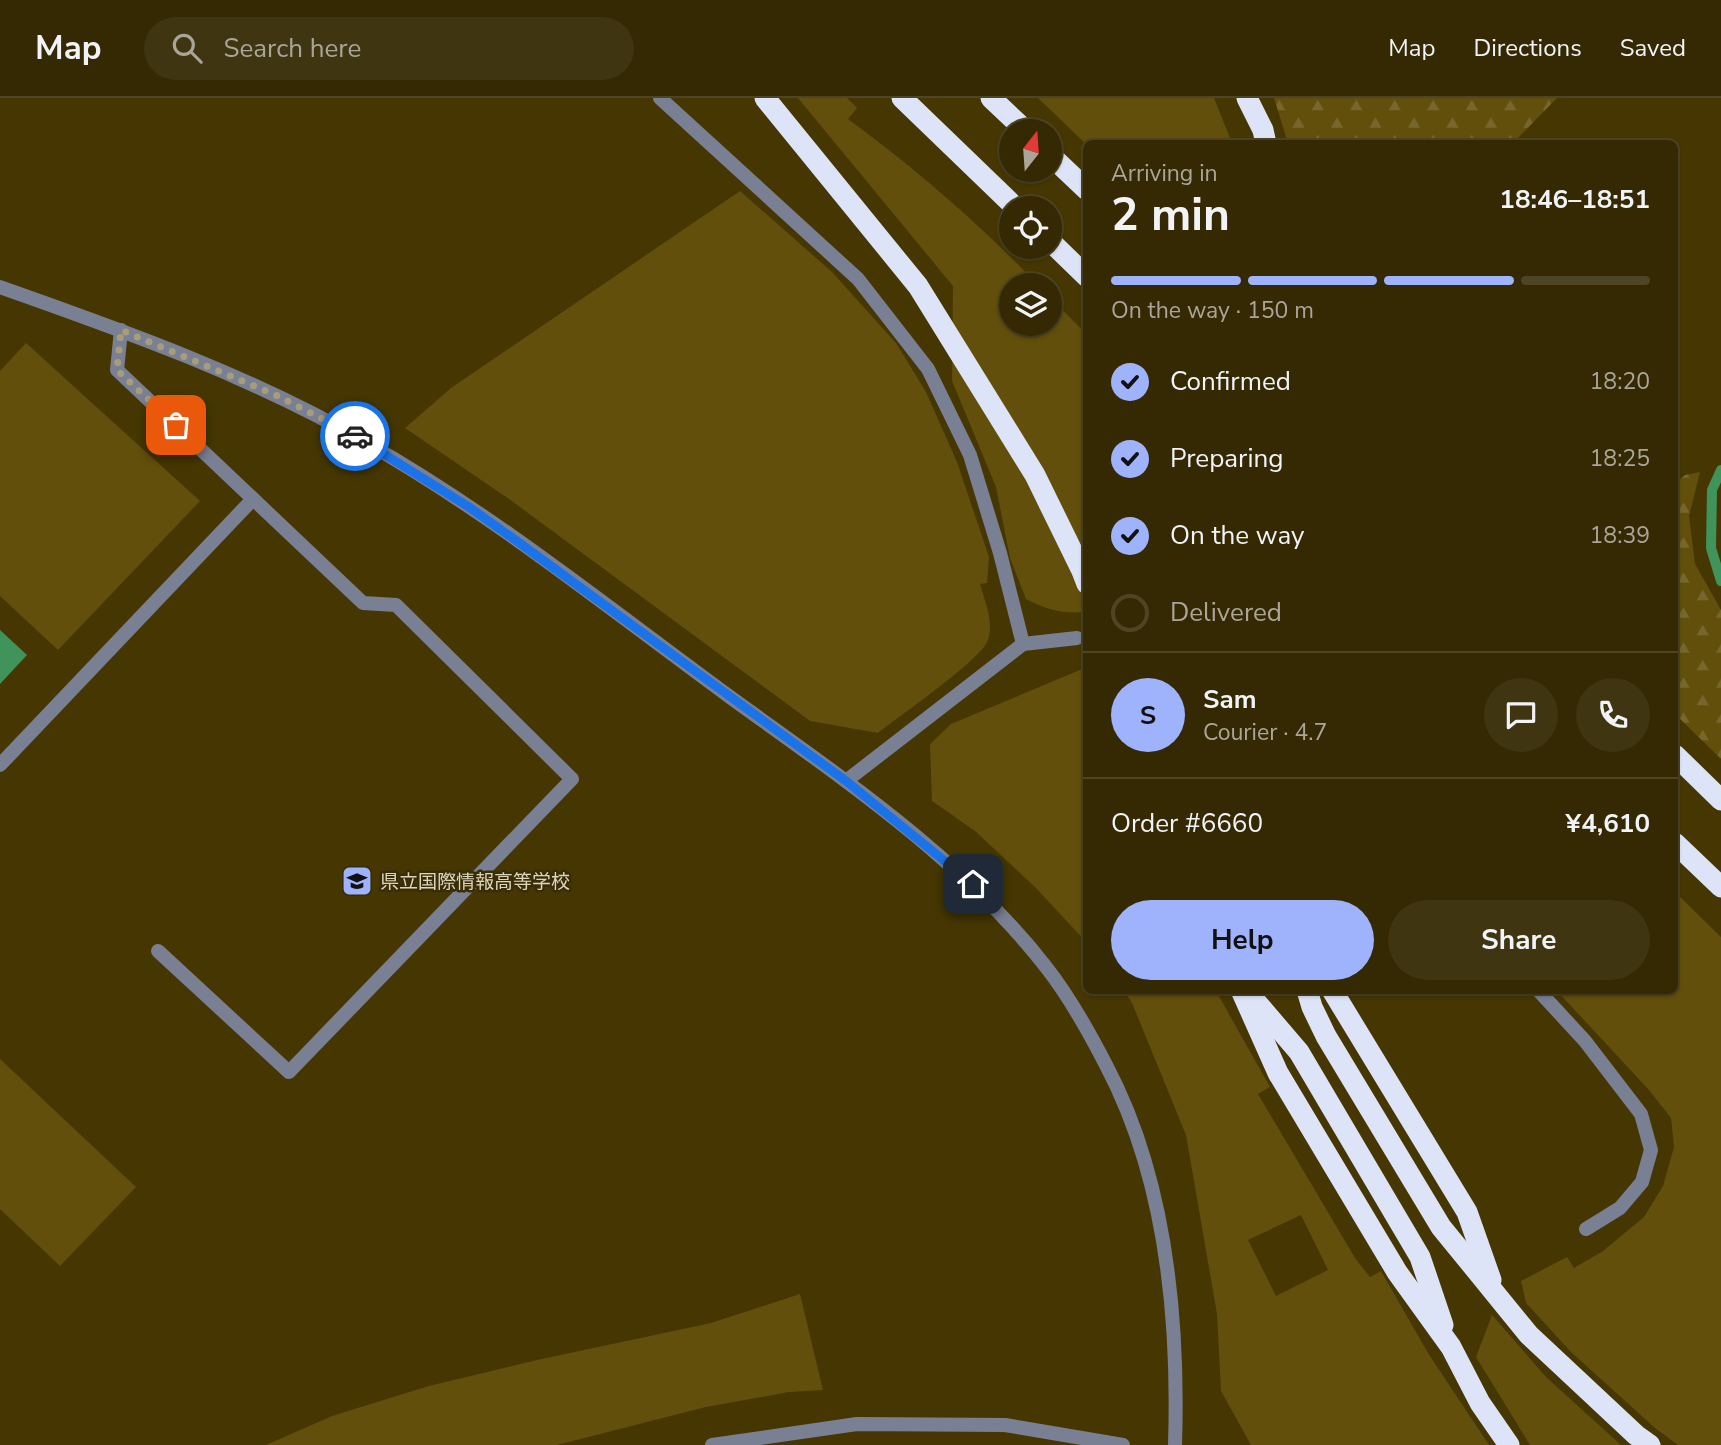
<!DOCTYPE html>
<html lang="en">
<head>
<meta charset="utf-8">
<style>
	:root { --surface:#342902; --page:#3f3511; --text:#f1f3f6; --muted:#a9a699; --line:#4e4524; --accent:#9fb3fd }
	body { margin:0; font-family:"Nunito Sans","Noto Sans JP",sans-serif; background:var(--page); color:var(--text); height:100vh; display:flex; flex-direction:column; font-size:26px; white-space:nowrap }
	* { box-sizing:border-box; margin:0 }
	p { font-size:23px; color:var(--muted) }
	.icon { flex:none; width:38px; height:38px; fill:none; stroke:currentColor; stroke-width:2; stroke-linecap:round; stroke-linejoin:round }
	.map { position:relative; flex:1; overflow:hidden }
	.details { position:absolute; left:1083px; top:42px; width:595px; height:854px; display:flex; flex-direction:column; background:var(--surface); border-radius:10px; box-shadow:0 2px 5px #0004,0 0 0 2px var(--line) }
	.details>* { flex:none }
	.needle { width:46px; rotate:17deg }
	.buttons { position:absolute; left:999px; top:21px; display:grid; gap:14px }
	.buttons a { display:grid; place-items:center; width:63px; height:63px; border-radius:50%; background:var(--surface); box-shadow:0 2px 5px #0004,0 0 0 2px var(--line); font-size:35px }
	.pin { position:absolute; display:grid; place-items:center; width:60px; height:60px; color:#fff; margin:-30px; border-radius:14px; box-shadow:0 4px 10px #0006 }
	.courier { position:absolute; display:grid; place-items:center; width:70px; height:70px; margin:-35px; border:5px solid #1a73e8; border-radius:50%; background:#fff; color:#222; box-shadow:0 2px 9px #0007 }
	.summary em { font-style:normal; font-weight:700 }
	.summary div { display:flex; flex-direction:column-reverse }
	.summary { display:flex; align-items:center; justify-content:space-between; height:119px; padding:0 28px }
	h1 { font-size:46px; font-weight:700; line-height:52px }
	.bar { display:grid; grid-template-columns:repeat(4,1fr); gap:10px 7px; align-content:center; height:84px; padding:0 28px }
	.bar i { height:9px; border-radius:5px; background:var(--line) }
	.bar .active { background:var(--accent) }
	.bar p { grid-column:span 4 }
	.line { display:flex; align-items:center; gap:18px; padding:0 28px; border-top:2px solid var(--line) }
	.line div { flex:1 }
	.round { display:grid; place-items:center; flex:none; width:74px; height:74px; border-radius:37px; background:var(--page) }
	ol { padding:0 28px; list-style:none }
	li { display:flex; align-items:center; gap:21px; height:77px }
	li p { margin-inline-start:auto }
	li .icon { padding:7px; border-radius:50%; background:var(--accent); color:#111; stroke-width:4 }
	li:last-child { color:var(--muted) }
	li i { width:38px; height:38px; border:4px solid var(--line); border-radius:50% }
	.primary-button { display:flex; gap:14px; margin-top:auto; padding:14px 28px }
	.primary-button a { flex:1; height:80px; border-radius:42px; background:var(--accent); color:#111; font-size:28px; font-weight:700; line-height:80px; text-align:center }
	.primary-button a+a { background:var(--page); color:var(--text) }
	header { display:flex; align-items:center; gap:42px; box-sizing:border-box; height:98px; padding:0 35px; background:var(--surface); border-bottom:2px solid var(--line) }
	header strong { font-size:33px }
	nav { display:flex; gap:38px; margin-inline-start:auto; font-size:24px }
	.search { width:490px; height:63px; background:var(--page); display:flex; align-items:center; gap:18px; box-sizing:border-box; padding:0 24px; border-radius:38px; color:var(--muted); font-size:26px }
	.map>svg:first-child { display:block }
	.green { fill:#614f0b; fill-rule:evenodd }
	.forest { fill:url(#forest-firs) }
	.water { fill:#3f935b }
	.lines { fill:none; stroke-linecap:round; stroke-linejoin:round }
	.stream { stroke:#3f935b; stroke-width:10 }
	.service { stroke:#7a8094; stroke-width:14 }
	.minor { stroke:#7a8094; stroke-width:14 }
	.tertiary { stroke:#7a8094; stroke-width:14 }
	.motorway { stroke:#dee4f8; stroke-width:21 }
	.done { stroke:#a89d7a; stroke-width:7; stroke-dasharray:0 12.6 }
	.route { stroke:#1a73e8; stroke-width:9 }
	.labels { text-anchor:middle; stroke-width:5; stroke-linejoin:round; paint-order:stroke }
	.poi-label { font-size:19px; fill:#dcd4bb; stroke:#392d07; text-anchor:start }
</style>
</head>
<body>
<header>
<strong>Map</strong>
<div class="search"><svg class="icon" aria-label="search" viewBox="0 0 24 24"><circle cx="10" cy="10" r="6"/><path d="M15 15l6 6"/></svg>Search here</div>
<nav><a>Map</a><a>Directions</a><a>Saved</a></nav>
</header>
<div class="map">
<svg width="1721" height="1347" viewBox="0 0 1721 1347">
	<defs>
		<pattern id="forest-firs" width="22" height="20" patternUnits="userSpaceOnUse" patternTransform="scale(1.75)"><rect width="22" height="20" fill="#614f0b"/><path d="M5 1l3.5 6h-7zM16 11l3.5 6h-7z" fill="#77672d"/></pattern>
	</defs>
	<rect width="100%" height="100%" fill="#463702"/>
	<!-- green -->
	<g class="green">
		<path d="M798 0H847L857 10 848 21C914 69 982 128 1038 187H1012V226H1050V199L1087 237V514C1063 516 1047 512 1026 501L1010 460 996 389 952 283 953 188Z"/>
		<polygon points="1038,0 1214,0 1232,45 1087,47"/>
		<path d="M740 93 832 174 896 245 926 294 957 364 989 459 987 485 980 486C985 503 995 527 987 544 978 564 899 618 878 635L810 623 509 401 405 330 451 290Z"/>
		<polygon points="26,245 200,403 58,552 0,498 0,273"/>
		<polygon points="1087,569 1087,845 1035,789 975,733 932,703 930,646 951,626"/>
		<polygon points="1675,794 1721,839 1721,1347 1678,1347 1655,1330 1571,1254 1526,1205 1521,1183 1567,1159 1574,1170 1603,1153 1644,1119 1663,1088 1674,1049 1671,1020 1649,992 1557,893 1675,892"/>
		<path d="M1124 893H1216L1270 989 1258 996 1355 1160 1370 1179 1381 1173 1428 1255 1489 1347H1251L1221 1293 1217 1216 1186 1037 1132 905ZM1301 1117 1328 1172 1276 1198 1248 1142Z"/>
		<polygon points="0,961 136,1089 60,1168 0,1111"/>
		<polygon points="800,1196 823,1292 789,1294 706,1309 557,1347 266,1347 332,1318 429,1288 537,1262 711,1225"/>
		<polygon points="1492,1217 1546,1279 1621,1347 1530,1347 1476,1259"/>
	</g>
	<!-- forest -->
	<g class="forest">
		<polygon points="1274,0 1557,0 1512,46 1288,45"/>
		<polygon points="1700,374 1689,418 1695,466 1721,512 1721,661 1675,616 1675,385 1685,377"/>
	</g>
	<!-- water -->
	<polygon class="water" points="0,532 27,557 0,586"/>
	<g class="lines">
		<!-- stream -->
		<polyline class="stream" points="1721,372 1712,392 1711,450 1721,483"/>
		<!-- service -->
		<g class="service">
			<polyline points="660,0 858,181 928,271 970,357 1000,455 1023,546 1077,540"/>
			<polyline points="121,232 117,272 363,505 396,507 572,681 289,974 158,853"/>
			<polyline points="0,667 253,401"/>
			<polyline points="1538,892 1585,943 1641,1016 1651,1052 1642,1084 1620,1110 1586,1131"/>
		</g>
		<!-- minor -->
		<g class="minor">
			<polyline points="846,683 1023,546"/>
			<polyline points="712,1347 857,1326 1005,1327 1123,1347"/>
		</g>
		<!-- tertiary -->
		<path class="tertiary" d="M0 189C125 233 251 278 367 345 495 418 611 512 730 599 842 680 960 759 1046 869 1069 898 1089 934 1106 967 1166 1080 1179 1221 1175 1347"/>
		<!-- motorway -->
		<g class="motorway">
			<polyline points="765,0 918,188 1035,377 1082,473 1087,486"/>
			<polyline points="902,0 1016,110"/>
			<polyline points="991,0 1026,33"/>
			<polyline points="1247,0 1263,32 1266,46"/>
			<polyline points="1050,57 1087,92"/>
			<polyline points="1050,143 1087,179"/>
			<polyline points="1675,657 1721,702"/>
			<polyline points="1675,745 1721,789"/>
			<polyline points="1241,892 1278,975 1397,1174 1451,1249 1480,1305 1509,1347"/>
			<polyline points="1307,892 1312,909 1326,938 1441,1129 1529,1237 1636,1337 1650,1347"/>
			<polyline points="1332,892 1467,1114 1491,1182"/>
			<polyline points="1251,898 1299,954 1420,1159 1443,1227"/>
		</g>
	</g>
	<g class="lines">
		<!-- done -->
		<polyline class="done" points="176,327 117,272 121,232 278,298 355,338"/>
		<!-- route -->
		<polyline class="route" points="355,338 469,409 514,441 846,683 973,786"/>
	</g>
	<!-- icons -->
	<defs>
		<g id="school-square" transform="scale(1.575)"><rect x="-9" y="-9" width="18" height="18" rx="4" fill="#9fb3fd" stroke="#392d07"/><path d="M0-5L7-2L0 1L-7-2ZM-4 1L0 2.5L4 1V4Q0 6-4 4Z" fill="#111"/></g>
	</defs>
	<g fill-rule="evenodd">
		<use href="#school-square" x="357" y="783"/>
	</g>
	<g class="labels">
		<!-- poi labels -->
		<g class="poi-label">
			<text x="380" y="790">県立国際情報高等学校</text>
		</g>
	</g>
</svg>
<div class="buttons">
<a><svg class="needle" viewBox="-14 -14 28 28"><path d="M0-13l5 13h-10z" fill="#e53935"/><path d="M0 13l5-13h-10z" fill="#a9a699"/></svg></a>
<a><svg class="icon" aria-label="locate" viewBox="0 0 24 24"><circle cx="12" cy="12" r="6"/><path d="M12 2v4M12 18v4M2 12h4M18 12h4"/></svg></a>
<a><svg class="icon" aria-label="layers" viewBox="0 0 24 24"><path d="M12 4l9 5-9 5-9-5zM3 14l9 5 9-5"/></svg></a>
</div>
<div class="pin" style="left:176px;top:327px;background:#ea580c"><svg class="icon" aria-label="bag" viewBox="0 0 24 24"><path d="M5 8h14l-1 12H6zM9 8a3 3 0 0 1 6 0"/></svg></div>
<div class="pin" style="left:973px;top:786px;background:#1f2937"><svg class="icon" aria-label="home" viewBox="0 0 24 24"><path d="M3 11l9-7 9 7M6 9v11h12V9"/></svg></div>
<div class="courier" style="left:355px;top:338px"><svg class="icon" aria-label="car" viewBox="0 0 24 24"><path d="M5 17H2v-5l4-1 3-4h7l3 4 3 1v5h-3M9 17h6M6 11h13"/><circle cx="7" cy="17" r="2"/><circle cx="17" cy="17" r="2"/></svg></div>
<section class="details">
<div class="summary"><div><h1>2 min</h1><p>Arriving in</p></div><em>18:46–18:51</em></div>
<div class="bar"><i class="active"></i><i class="active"></i><i class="active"></i><i></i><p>On the way · 150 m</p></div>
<ol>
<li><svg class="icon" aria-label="check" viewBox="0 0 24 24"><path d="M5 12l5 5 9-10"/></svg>Confirmed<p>18:20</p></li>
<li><svg class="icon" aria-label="check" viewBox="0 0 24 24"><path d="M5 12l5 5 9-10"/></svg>Preparing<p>18:25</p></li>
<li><svg class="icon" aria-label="check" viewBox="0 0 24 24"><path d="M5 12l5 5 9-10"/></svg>On the way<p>18:39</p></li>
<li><i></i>Delivered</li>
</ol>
<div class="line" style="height:126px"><b class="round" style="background:var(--accent);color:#111">S</b><div><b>Sam</b><p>Courier · 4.7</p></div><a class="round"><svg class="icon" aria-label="chat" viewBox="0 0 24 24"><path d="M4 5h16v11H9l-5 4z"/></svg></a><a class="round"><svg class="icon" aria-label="phone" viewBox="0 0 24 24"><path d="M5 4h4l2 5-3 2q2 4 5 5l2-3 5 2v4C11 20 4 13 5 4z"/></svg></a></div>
<div class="line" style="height:91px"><div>Order #6660</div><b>¥4,610</b></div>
<div class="primary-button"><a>Help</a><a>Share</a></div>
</section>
</div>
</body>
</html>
